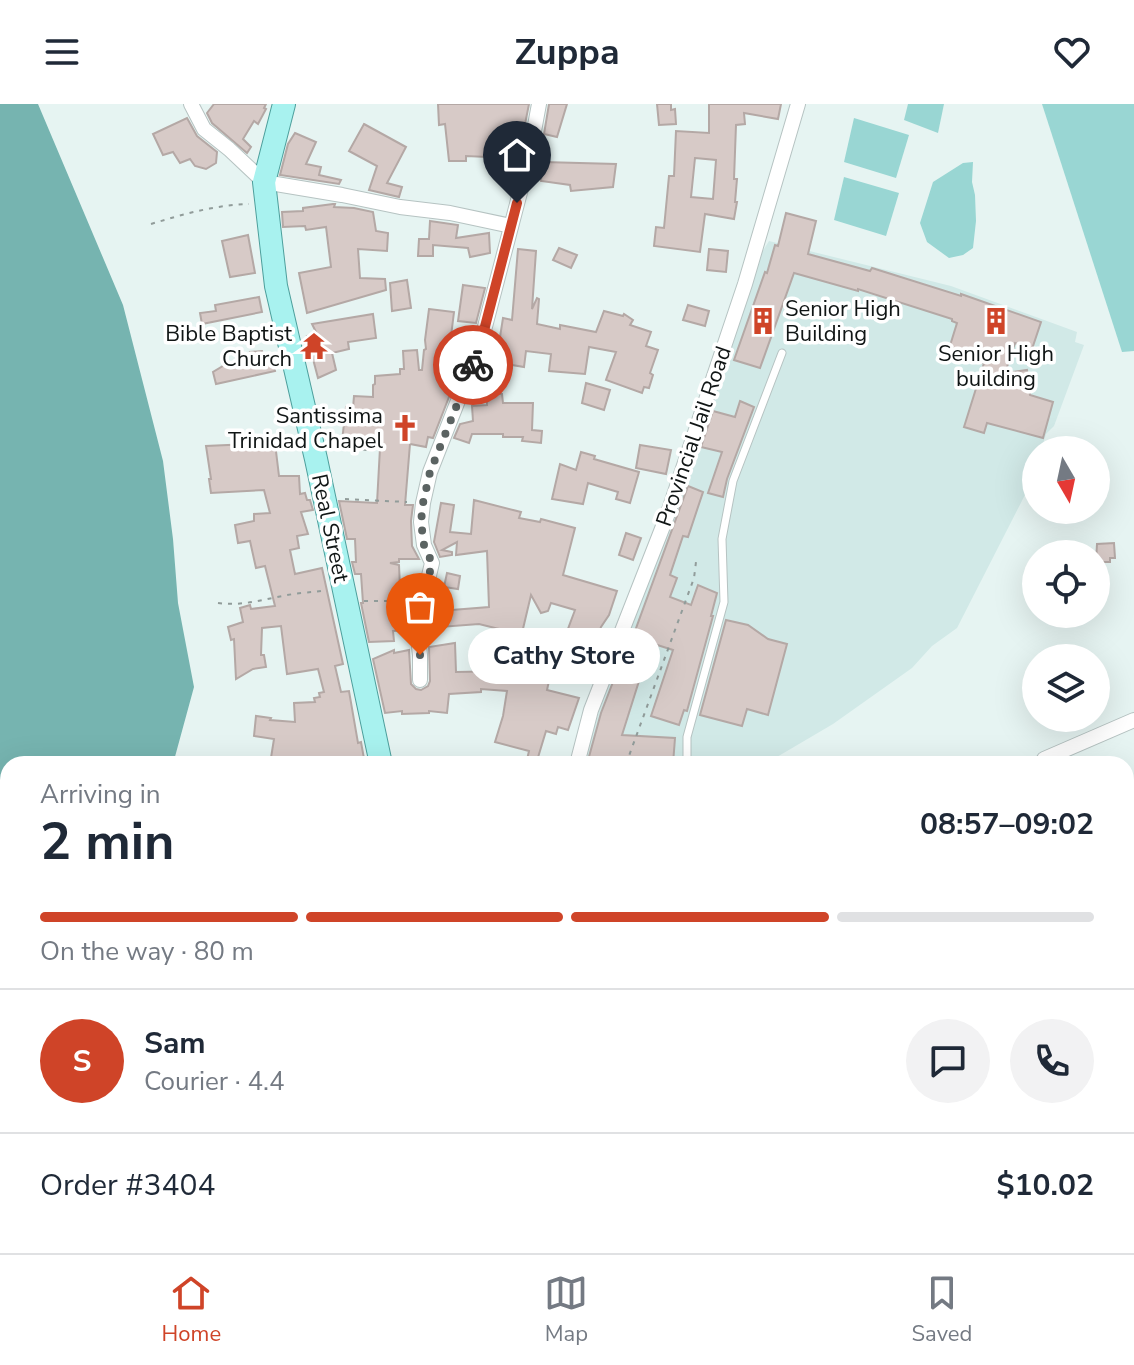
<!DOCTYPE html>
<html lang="en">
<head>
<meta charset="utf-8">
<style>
	:root { --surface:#fff; --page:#f2f2f3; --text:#1f2937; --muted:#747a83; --line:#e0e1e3; --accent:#cf4428 }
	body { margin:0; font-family:"Nunito Sans",sans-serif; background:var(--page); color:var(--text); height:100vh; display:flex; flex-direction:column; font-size:30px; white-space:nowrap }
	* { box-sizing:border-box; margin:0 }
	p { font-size:26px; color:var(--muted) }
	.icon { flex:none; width:44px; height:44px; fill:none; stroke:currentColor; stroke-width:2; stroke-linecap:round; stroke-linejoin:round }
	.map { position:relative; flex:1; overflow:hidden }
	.side { position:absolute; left:0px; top:652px; width:1134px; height:498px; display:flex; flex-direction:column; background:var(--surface); border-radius:24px 24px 0 0; box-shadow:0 8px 32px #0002 }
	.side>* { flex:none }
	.needle { width:52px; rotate:171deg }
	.controls { position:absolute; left:1022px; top:332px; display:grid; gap:16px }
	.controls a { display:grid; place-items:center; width:88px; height:88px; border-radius:50%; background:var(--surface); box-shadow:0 8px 32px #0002; font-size:40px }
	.pin { position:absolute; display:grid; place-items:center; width:68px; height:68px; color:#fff; margin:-82px -34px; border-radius:50% 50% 50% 0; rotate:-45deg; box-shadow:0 0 8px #0007 }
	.pin .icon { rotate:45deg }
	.courier { position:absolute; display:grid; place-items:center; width:80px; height:80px; margin:-40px; border:6px solid #cf4428; border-radius:50%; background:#fff; color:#222; box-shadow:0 2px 10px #0007 }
	.bubble { position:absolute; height:56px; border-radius:28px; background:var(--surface); box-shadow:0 8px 32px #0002; font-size:26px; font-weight:700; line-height:56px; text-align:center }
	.summary em { font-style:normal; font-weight:700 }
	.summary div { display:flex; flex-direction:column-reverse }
	.summary { display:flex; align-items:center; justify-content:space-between; height:136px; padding:0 40px }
	h1 { font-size:52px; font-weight:700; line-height:60px }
	.bar { display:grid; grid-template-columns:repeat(4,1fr); gap:12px 8px; align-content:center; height:96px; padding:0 40px }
	.bar i { height:10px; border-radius:6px; background:var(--line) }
	.bar .on { background:var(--accent) }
	.bar p { grid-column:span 4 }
	.line { display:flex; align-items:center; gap:20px; padding:0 40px; border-top:2px solid var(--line) }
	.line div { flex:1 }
	.round { display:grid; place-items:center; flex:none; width:84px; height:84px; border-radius:42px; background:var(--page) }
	header { display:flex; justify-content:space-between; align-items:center; height:104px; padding:0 40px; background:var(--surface); font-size:36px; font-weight:700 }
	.dock { display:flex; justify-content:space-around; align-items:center; height:112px; border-top:2px solid var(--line); background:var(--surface); font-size:22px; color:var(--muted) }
	.dock a { display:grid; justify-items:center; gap:4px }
	.dock .on { color:var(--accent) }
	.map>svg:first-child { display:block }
	.built { fill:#d1e9e7 }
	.green { fill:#99d6d3 }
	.water { fill:#76b4b0 }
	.building { fill:#d7cac7; stroke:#b4a8a5; stroke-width:2; fill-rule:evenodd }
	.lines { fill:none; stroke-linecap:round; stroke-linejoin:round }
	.service-casing { stroke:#b6c3c2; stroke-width:9 }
	.minor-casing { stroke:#b6c3c2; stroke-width:16 }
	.tertiary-casing { stroke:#b6c3c2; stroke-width:20 }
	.primary-casing { stroke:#4d9f9c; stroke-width:24 }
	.path { stroke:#919c9a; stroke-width:2; stroke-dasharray:4 6; stroke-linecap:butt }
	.service { stroke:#fff; stroke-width:7 }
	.minor { stroke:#fff; stroke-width:14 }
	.tertiary { stroke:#fff; stroke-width:18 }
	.primary { stroke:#a8f2ef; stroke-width:22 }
	.done { stroke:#5b6362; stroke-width:8; stroke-dasharray:0 14.4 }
	.route { stroke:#cf4428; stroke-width:10 }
	.labels { text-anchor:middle; stroke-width:7; stroke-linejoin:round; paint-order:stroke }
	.poi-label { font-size:22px; fill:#101515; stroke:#fff; text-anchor:end }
	.street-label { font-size:22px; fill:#101515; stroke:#fff }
</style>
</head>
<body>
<header><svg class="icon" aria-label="menu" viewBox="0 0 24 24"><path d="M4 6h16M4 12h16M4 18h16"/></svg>Zuppa<svg class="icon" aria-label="heart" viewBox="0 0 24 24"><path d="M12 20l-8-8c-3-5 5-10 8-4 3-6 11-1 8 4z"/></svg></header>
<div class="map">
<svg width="1134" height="1149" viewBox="0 0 1134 1149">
	<rect width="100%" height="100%" fill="#e6f4f2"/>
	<!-- built -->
	<polygon class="built" points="769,137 951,182 1077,228 1075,238 1084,241 1054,322 1046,330 1041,346 1036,346 1036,362 1030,381 957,524 932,542 912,564 833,620 765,660 582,660 609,577 759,153"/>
	<!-- green -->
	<g class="green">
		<polygon points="908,0 944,0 938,29 904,16"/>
		<polygon points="1042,0 1134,0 1134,247 1122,248"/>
		<polygon points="854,14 909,31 896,74 844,58"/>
		<polygon points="973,58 972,78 975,91 976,117 973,144 963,151 949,154 927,138 920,119 933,78 963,59"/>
		<polygon points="844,73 899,89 886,132 834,116"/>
		<polygon points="8,1006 8,1142 148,1142 149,1149 0,1149 0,1041"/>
	</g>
	<!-- water -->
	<polygon class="water" points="0,0 38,0 123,201 163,357 173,435 178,499 194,583 173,660 8,660 8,981 6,984 8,1037 0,1053"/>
	<!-- building -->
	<g class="building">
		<polygon points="214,0 266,0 264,4 266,5 258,20 254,17 243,35 251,43 247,49 212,19 207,9"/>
		<polygon points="438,0 529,0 517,60 510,60 511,54 466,52 466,57 449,57 445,20 439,21"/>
		<polygon points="549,0 567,0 557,33 544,30"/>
		<polygon points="657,0 671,0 671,6 675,5 676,20 659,21"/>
		<path d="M709 0H781L778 15 744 9 745 20 736 21 734 75H737L735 98H737L734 115 705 110 700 148 654 142 656 123 664 124 669 72H674L676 27 709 29ZM695 54 716 56 713 95 691 93Z"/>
		<polygon points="187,14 197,32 217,48 216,59 206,65 195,62 190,55 180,59 173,48 163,51 153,30"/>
		<polygon points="364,20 406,43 387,79 402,83 399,93 369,86 377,62 349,47"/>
		<polygon points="295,29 316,38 306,60 321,63 319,71 341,76 339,80 280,71 288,40"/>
		<polygon points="543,58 616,60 613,83 571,87 570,81 541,77"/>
		<polygon points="333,100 335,100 334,103 354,104 373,108 376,127 388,129 387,147 358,145 360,174 385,175 386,186 307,209 299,169 331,163 326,123 306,126 305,122 283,123 282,108 303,107 303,104"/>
		<polygon points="786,109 816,117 808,150 870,167 872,164 961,192 961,190 1041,218 1032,245 1015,239 1005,269 1027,266 1030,291 1053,298 1043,334 987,319 984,329 964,323 984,259 948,248 957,219 952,217 952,215 858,185 858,187 794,169 760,264 734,256 765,168 767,169 775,141 778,142"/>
		<polygon points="430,117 458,121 456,134 489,129 490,149 470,153 468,144 433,141 433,152 418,152 419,135 429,135"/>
		<polygon points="248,131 255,169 230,173 222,137"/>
		<polygon points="559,144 577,151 571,164 553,156"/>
		<polygon points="518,145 536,147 532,205 537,194 539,195 537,220 560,225 560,221 596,228 604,207 623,212 624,210 633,216 630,221 651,228 646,242 658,246 650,269 653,271 649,284 644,283 642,289 606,276 616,248 589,243 585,270 549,267 551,250 526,247 524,263 512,261 512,264 501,262 497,290 502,290 503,299 533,299 532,326 542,327 541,339 522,337 523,333 503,333 503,330 472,330 469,339 454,334 460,320 473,317 472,302 487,301 486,275 483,274 488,247 495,248 495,245 498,246 503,214 512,216"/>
		<polygon points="709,145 728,147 726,168 707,166"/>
		<polygon points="407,176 411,204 392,207 390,179"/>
		<polygon points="463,181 485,184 476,219 458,217"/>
		<polygon points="259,193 262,208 202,220 200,209 216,207 215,201"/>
		<polygon points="688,201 709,207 705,222 683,216"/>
		<polygon points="429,205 454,208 450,240 468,244 433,334 428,333 426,343 410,340 405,401 413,401 411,417 412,442 419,455 399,455 399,458 390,459 399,461 400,483 413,483 406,505 407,526 393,527 394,537 369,538 361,499 363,499 361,470 355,470 352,458 356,458 355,435 347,435 339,397 377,399 380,344 342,337 346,303 353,304 354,292 373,293 373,281 375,280 375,272 400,270 400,265 404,265 403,247 417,246 419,266 422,266 424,246 426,245 425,236"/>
		<polygon points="373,210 376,234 348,238 349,245 332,249 336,266 318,274 307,232 317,230 312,220"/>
		<polygon points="262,247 264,255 272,253 275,267 216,280 213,268 228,259 251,254 250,248"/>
		<polygon points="586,279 610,286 604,306 582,299"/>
		<polygon points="740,297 754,303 727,375 723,393 708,389 722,348 701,343 713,307 735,313"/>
		<polygon points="275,339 279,372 299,372 300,390 305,389 307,396 310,396 313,406 301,408 308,430 297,432 299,444 290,446 295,470 322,464 343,560 335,562 341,588 349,587 358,639 361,638 365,660 270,660 274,635 254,632 256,612 271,614 270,616 295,618 294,599 315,598 314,594 320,593 319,589 324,588 318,565 287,570 281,522 262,524 261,551 264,551 266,563 253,565 236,575 234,535 231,536 228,523 243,518 240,504 250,501 251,505 275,502 265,462 256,464 250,437 238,439 235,421 254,417 254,410 270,409 264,386 211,389 209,375 211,375 206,342"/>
		<polygon points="640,341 671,346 666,370 636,364"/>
		<polygon points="581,348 595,352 594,355 639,368 630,399 616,395 618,388 588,379 583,400 552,395 560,360 576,366"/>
		<polygon points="688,382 703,388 688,433 683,432 670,471 677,474 670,493 691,501 698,481 717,489 711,512 713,512 687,607 684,606 679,621 651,612 673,546 651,539 622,631 675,634 673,660 651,659 651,660 587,660 601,609 625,547 627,548 628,546"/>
		<polygon points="474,396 521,408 519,414 540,418 541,415 575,424 563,471 617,487 609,511 601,523 594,543 591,542 588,552 580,549 577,556 559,549 575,506 551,499 548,507 541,509 531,491 522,529 527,531 524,542 504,536 507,527 479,520 427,524 425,510 429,502 429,506 439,507 489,503 487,447 456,451 457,438 442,446 452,448 452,451 440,453 434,438 441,399 454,401 450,428 471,430"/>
		<polygon points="626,429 641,434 633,456 619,451"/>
		<polygon points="1114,439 1115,454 1110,454 1110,458 1096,458 1097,440"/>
		<polygon points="447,469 460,472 458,485 444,483"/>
		<polygon points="726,516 748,521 768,535 787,540 768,611 747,605 742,622 700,611"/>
		<polygon points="455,539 456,568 510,567 520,542 539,547 540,550 554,554 547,586 579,594 568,626 558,623 556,630 546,627 536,660 526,660 529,647 495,638 503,612 507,587 481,585 481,588 449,590 447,609 429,607 429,609 402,610 402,607 385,609 373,555 394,546 394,549 409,546 411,580 416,585 421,586 428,582 430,577 429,543"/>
	</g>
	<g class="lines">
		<!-- service casing -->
		<g class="service-casing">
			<g id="service">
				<polyline points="687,660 687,633 724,498 722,435 733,377 782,249"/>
				<polyline points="1126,886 1134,885"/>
				<polyline points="908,1142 913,1149"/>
				<polyline points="596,1149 617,1142"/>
			</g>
		</g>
		<!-- minor casing -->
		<g class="minor-casing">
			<g id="minor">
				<polyline points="191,0 204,25 229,45 264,78 342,91 400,103 450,109 511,122"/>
				<polyline points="420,576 420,551 415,508 427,480 432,459 424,441 421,418 423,399 430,368 481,238 529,54 539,0"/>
				<polyline points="1044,655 1134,616"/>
				<polyline points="577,660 591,606 667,412 745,180 798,0"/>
				<polyline points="460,1149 470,1142"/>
			</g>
		</g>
		<!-- tertiary casing -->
		<g class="tertiary-casing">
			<polyline id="tertiary" points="801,1142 802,1149"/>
		</g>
		<!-- primary casing -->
		<g class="primary-casing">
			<g id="primary">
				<polyline points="284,0 264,78 276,182 316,355 381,660"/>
				<polyline points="1126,1026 1134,1026"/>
			</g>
		</g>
		<!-- path -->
		<g class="path">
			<path d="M151 120C184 110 215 101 249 100"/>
			<polyline points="333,342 367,346"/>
			<polyline points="345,395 407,398"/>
			<polyline points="364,497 405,497"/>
			<path d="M218 499C247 503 273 492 301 489 310 488 318 488 326 486"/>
			<polyline points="626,660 694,474 696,458"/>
		</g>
		<!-- service -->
		<use href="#service" class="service"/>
		<!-- minor -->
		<use href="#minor" class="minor"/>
		<!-- tertiary -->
		<use href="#tertiary" class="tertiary"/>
		<!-- primary -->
		<use href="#primary" class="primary"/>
	</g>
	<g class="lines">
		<!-- done -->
		<polyline class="done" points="420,551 415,508 427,480 432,459 424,441 421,418 423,399 430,368 473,261"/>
		<!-- route -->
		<polyline class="route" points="473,261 481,238 517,99"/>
	</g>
	<!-- icons -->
	<defs>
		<g id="building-bare" transform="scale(2.16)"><path d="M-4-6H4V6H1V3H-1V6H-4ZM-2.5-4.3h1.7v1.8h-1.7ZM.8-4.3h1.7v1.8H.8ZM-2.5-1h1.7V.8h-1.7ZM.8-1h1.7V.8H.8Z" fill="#cf4428" stroke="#fff" stroke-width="2.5" paint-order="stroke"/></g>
		<g id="temple-bare" transform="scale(2.16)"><path d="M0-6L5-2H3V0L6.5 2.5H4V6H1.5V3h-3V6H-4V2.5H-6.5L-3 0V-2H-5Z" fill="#cf4428" stroke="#fff" stroke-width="2.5" paint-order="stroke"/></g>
		<g id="church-bare" transform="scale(2.16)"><path d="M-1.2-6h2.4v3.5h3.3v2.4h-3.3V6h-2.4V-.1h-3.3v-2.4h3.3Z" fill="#cf4428" stroke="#fff" stroke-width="2.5" paint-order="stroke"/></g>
	</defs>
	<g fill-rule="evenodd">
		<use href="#building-bare" x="763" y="217"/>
		<use href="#building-bare" x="996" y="217"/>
		<use href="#temple-bare" x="314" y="242"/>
		<use href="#church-bare" x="405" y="324"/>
	</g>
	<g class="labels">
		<!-- poi labels -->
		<g class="poi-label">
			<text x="785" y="212" text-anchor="start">Senior High<tspan x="785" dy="25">Building</tspan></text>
			<text x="292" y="237">Bible Baptist<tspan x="292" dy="25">Church</tspan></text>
			<text x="996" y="257" text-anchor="middle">Senior High<tspan x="996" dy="25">building</tspan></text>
			<text x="383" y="319">Santissima<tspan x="383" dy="25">Trinidad Chapel</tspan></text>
		</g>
		<!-- street labels -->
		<g class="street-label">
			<text transform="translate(693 332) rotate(-71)" y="8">Provincial Jail Road</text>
			<text transform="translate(331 424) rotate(78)" y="8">Real Street</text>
		</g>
	</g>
</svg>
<div class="controls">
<a><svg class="needle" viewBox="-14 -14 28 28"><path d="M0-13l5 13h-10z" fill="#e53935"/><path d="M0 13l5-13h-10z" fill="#747a83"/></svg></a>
<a><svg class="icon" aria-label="locate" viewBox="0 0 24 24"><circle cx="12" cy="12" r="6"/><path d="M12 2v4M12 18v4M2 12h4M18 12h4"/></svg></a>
<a><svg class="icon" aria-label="layers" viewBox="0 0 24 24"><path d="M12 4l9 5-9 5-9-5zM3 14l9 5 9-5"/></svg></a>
</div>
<div class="pin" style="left:420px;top:551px;background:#ea580c"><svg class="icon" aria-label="bag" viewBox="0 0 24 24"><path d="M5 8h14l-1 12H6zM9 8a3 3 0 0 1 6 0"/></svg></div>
<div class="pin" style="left:517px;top:99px;background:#1f2937"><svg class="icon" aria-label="home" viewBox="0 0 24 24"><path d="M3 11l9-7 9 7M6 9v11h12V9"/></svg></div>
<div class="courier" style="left:473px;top:261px"><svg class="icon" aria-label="bike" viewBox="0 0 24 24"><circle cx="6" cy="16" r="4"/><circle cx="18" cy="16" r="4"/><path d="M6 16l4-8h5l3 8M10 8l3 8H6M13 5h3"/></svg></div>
<div class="bubble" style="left:468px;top:524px;width:192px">Cathy Store</div>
<section class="side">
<div class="summary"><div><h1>2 min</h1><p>Arriving in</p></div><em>08:57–09:02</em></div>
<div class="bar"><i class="on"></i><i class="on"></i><i class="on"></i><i></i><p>On the way · 80 m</p></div>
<div class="line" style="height:144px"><b class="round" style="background:var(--accent);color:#fff">S</b><div><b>Sam</b><p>Courier · 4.4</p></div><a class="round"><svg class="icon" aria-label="chat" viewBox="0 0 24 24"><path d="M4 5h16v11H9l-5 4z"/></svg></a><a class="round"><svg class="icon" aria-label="phone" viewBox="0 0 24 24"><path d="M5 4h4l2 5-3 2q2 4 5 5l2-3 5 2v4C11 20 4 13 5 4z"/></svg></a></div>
<div class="line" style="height:104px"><div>Order #3404</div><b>$10.02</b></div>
</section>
</div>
<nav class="dock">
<a class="on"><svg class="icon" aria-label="home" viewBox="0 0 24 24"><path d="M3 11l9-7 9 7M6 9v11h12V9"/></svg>Home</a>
<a><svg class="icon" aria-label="map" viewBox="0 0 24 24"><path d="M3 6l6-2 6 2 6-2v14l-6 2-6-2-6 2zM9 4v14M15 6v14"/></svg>Map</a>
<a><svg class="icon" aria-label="saved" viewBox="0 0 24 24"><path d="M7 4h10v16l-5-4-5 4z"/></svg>Saved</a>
</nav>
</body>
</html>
